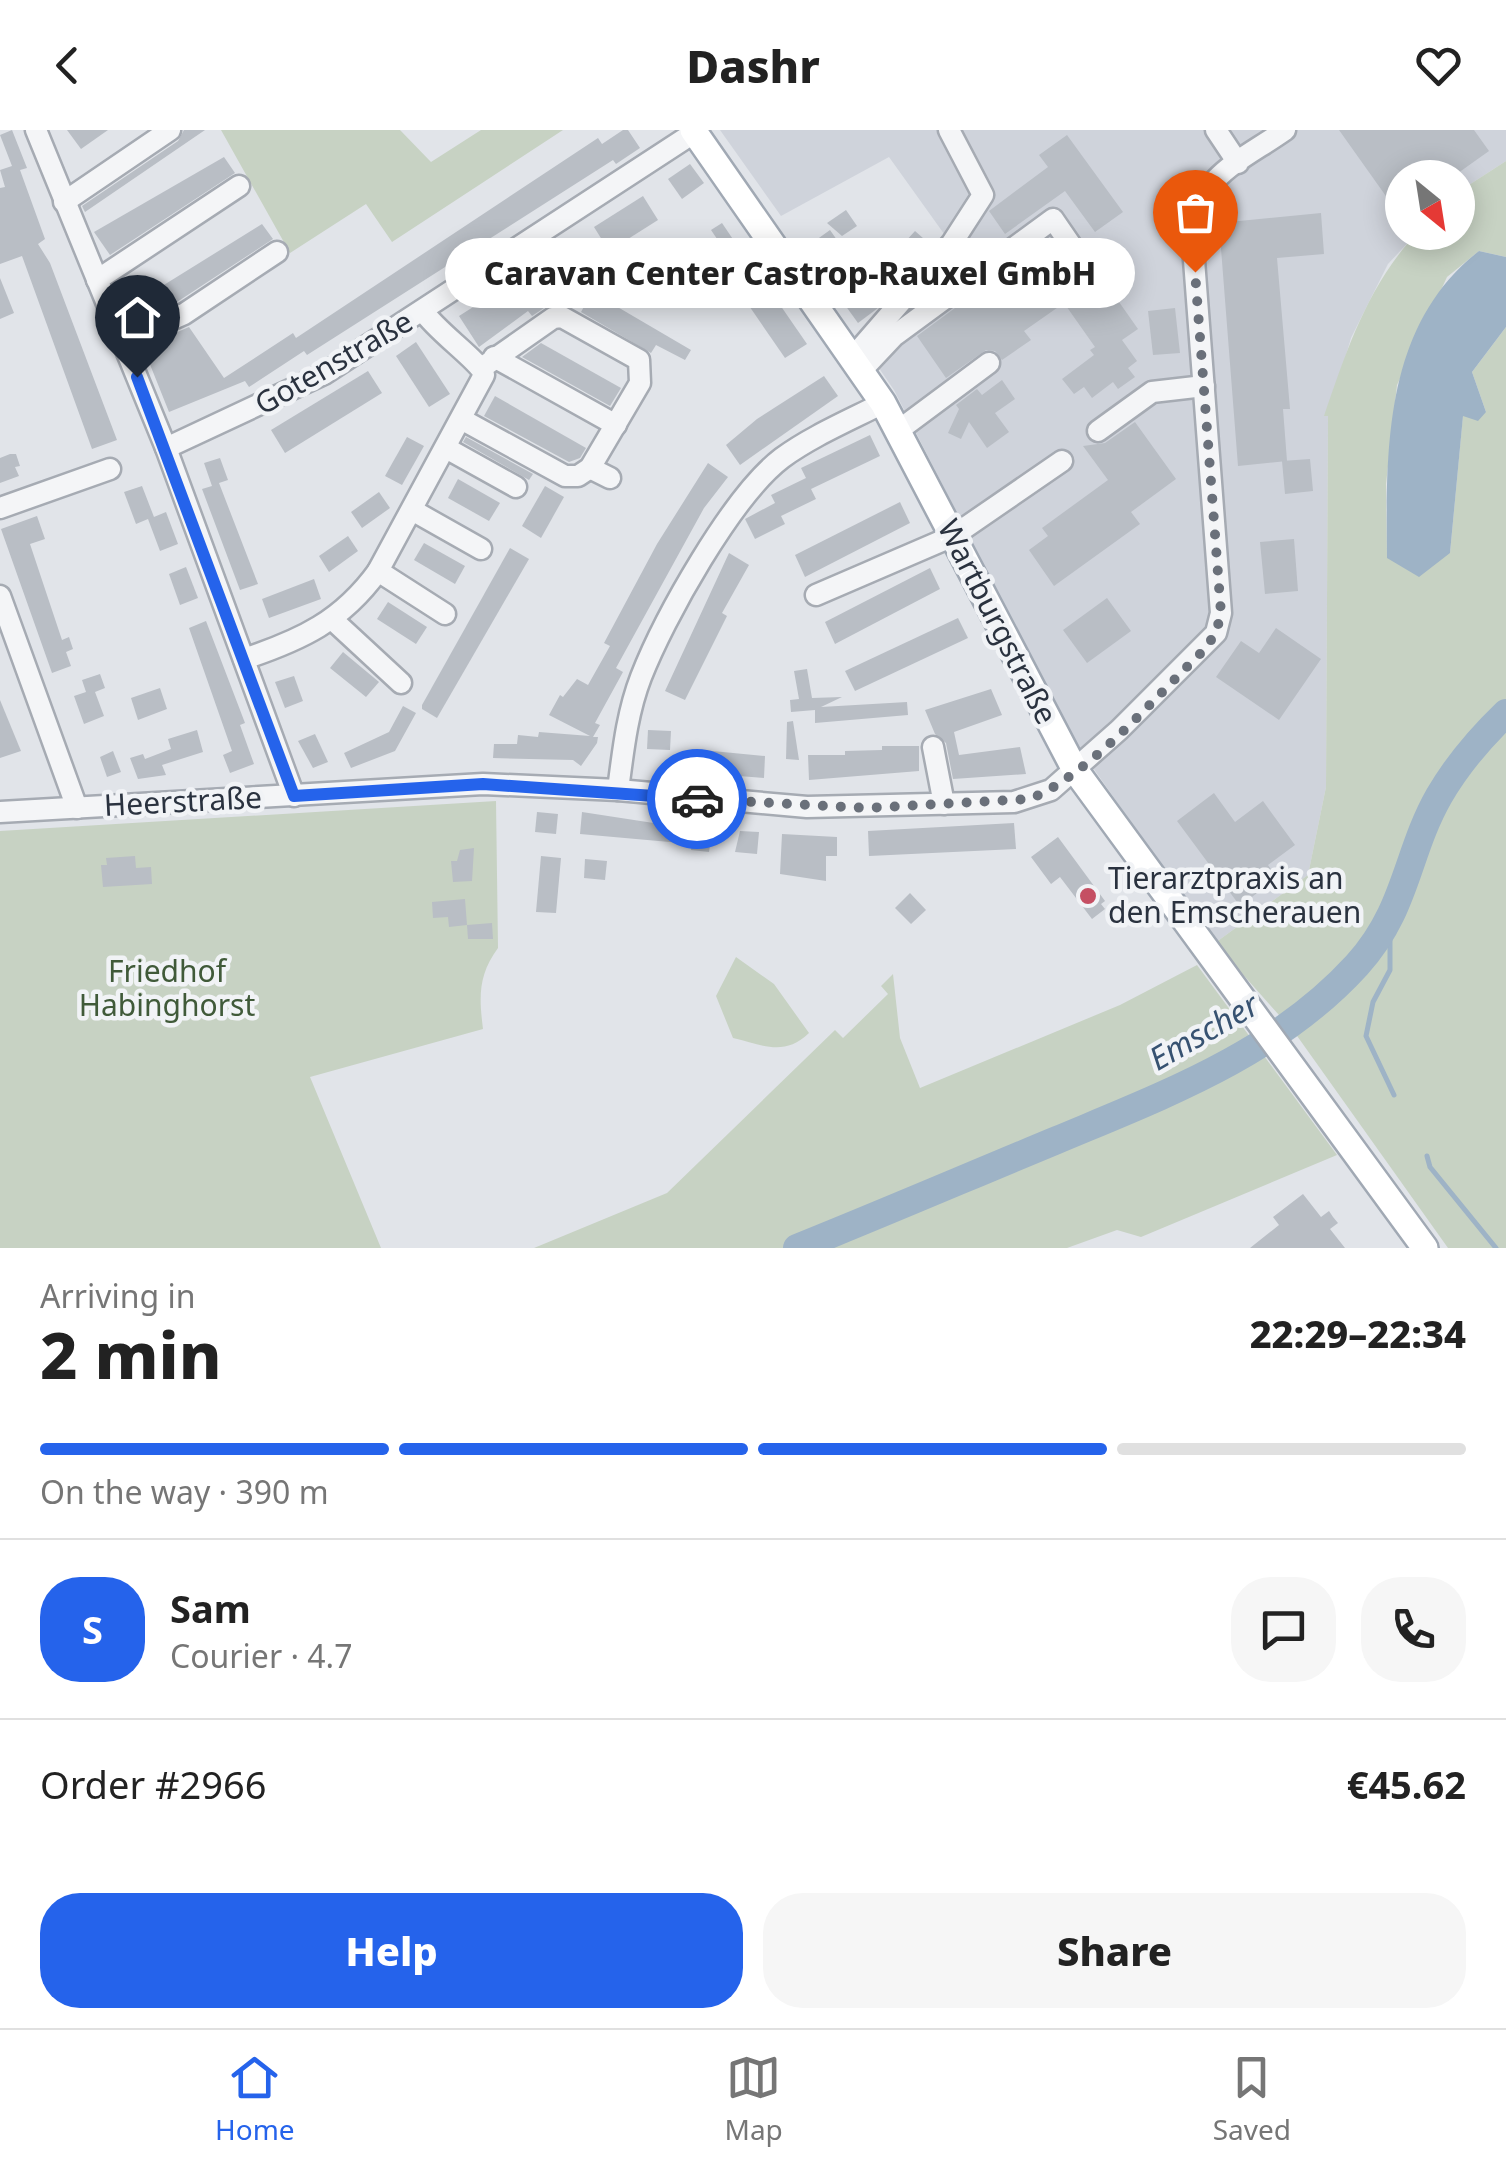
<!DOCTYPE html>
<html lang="en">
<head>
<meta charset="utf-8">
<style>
	:root { --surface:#fff; --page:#f6f6f6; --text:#222; --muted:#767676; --line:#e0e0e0; --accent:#2563eb }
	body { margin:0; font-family:"Noto Sans",sans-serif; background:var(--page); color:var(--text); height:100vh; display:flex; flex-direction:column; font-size:38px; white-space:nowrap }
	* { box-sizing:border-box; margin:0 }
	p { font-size:32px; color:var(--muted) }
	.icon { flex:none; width:55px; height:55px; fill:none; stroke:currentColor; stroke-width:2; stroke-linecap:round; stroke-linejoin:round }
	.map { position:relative; height:1118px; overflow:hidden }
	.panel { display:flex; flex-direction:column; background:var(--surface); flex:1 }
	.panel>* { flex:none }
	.needle { width:65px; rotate:150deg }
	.buttons { position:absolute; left:1385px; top:30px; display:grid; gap:20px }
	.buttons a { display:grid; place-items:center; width:90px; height:90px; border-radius:50%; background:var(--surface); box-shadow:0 5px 25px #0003; font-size:50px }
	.pin { position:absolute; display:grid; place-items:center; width:85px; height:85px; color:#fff; margin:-102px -42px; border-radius:50% 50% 50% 0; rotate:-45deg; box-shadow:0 0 10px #0007 }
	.pin .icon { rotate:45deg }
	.courier { position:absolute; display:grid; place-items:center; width:100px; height:100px; margin:-50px; border:8px solid #2563eb; border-radius:50%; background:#fff; color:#222; box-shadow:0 2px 12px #0007 }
	.bubble { position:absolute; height:70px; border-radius:35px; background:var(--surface); box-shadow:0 5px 25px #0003; font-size:32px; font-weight:800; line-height:70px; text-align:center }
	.head em { font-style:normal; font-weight:800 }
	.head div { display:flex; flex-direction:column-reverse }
	.head { display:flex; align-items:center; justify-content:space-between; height:170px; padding:0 40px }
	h1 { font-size:65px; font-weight:800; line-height:75px }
	.bar { display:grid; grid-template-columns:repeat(4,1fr); gap:15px 10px; align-content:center; height:120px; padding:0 40px }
	.bar i { height:12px; border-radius:8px; background:var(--line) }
	.bar .active { background:var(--accent) }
	.bar p { grid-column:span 4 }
	.line { display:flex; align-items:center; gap:25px; padding:0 40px; border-top:2px solid var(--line) }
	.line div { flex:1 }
	.round { display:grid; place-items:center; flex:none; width:105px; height:105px; border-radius:40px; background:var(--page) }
	.action { display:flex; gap:20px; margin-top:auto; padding:20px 40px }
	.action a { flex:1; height:115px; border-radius:40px; background:var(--accent); color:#fff; font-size:40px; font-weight:800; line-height:115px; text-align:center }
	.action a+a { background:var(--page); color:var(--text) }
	header { display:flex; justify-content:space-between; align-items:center; height:130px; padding:0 40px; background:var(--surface); font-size:45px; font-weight:800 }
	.tab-bar { display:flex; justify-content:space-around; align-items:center; height:140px; border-top:2px solid var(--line); background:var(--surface); font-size:28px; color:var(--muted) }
	.tab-bar a { display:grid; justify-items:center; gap:5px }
	.tab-bar .active { color:var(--accent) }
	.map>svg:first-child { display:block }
	.built { fill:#cfd3db }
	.green { fill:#c7d2c3 }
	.water { fill:#9eb3c6 }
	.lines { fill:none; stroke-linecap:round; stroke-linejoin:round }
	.stream { stroke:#9eb3c6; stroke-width:5 }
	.river { stroke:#9eb3c6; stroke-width:28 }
	.building { fill:#b9bec5 }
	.minor-casing { stroke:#a6abb3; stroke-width:25 }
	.major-casing { stroke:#a1a9b4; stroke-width:30 }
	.minor { stroke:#f4f5f7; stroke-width:20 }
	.major { stroke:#fff; stroke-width:25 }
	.done { stroke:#6a707a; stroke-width:10; stroke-dasharray:0 18 }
	.route { stroke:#2563eb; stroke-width:12 }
	.poi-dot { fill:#c54f63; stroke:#f1f3f6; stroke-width:4 }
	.labels { text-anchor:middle; stroke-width:9; stroke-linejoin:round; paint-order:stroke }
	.street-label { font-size:30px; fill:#2a323f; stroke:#f1f3f6 }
	.poi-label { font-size:30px; fill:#2a323f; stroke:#f1f3f6; text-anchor:start }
	.park-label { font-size:30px; fill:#405a39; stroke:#f1f3f6 }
	.water-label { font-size:32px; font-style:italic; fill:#375271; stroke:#f1f3f6 }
</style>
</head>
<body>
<header><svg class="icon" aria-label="back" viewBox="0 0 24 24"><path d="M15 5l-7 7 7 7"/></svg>Dashr<svg class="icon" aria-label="heart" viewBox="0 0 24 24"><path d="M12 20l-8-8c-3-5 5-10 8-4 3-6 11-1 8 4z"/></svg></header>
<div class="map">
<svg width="1506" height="1118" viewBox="0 0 1506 1118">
	<rect width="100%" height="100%" fill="#e1e4e9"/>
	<!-- built -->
	<polygon class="built" points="720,0 1506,0 1506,31 1458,62 1458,48 1402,48 1402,102 1417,103 1388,134 1351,208 1328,286 1326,657 1308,745 1215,813 1073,609 894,260 859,209 947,108 889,27 781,86"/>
	<!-- green -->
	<g class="green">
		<polygon points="221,0 400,0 431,32 481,0 563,0 392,112 366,74 290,123"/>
		<path d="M1506 31V127L1479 121 1447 147 1397 255 1386 354 1387 428 1450 423 1463 285 1486 282 1472 242 1506 197V1118H1448L1295 903 1215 813 1308 745 1326 657 1328 286H1324C1347 219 1368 155 1417 103L1458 102V62Z"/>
		<path d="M496 671 498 818C478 845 479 867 483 899L310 947 381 1118H0V701Z"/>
		<path d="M736 827 774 854 809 903C784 927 763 915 733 908L716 866Z"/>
		<polygon points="1197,835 1337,1025 1141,1107 1117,1100 1067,1118 534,1118 667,1063 835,900 843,908 888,864 881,856 893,844 900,908 920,958 1120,875"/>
	</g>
	<!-- water -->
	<path class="water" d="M1479 121 1506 127V197L1472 242 1486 282 1478 291 1463 286 1450 423 1419 447 1387 428C1386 317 1384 195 1479 121Z"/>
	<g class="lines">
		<!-- stream -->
		<g class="stream">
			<polyline points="1390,791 1390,840 1373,872 1366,906 1394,965"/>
			<polyline points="1427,1026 1430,1037 1496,1118"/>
		</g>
		<!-- river -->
		<path class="river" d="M797 1118C884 1083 970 1046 1057 1010 1164 965 1276 924 1357 835 1407 780 1406 724 1439 666 1457 635 1481 607 1506 583"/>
	</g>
	<!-- building -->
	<g class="building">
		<polygon points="12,0 27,38 20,40 45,109 38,114 50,133 117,310 92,319 22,126 0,134 0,58 5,57 0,40 12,36 0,5"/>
		<polygon points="67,0 108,0 81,19"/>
		<polygon points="184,0 205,0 85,82 82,76 178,11"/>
		<polygon points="623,0 628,0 640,18 616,34 613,30 307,225 304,221 249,257 245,251 169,282 143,217 189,197 224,248 293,203 296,208 598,8 602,14"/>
		<polygon points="1339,0 1474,0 1489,21 1451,48 1441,48 1434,37 1419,48 1402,48 1402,59 1388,69"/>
		<polygon points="1067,5 1123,82 1095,102 1065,61 1005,104 989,81 1048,37 1039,25"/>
		<polygon points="224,27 235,43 110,125 94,102"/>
		<polygon points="690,34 704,53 682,69 668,49"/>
		<polygon points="643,66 658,90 609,121 594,97"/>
		<polygon points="846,80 857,96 842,106 827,93"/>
		<polygon points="1321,83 1324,124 1277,128 1290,279 1283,279 1287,331 1238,336 1219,93"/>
		<polygon points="722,93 751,136 740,143 711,100"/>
		<polygon points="262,94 273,109 177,172 171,175 168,170 138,189 125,170 154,150 159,158"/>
		<polygon points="830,100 837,110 831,114 840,126 820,140 805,118"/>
		<polygon points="915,101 932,116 897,155 894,152 918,124 905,112"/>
		<polygon points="568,112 588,143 544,171 547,176 532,186 528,181 479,217 459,186 500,160 497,156"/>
		<polygon points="1052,112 1078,149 1072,154 1090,178 1112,162 1138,199 1122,210 1137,231 1128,238 1135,247 1118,259 1113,252 1092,268 1084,257 1074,264 1062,249 1094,225 1090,220 1095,217 1064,173 1024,201 1031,210 1002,230 995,221 986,220 946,248 917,206 1043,113 1045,117"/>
		<polygon points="669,127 685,149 666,162 650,141"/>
		<polygon points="0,148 14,183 0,189"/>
		<polygon points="767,156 807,214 785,228 745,170"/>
		<polygon points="870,157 878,178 858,193 845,175"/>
		<polygon points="592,162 691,220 685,230 656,215 651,223 581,182"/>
		<polygon points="1175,178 1180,223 1153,225 1148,181"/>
		<polygon points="416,212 450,264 429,277 396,226"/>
		<polygon points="541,213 621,258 610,276 522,227"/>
		<polygon points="368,241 382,263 285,323 271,300"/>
		<polygon points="824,246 838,266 740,335 726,315 757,289"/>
		<polygon points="1002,250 1015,269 995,283 1009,302 987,318 969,292 961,309 948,303 959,279 956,275 977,259 982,265"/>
		<polygon points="495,266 586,318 580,328 569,332 484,286"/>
		<polygon points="1135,292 1176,349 1131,382 1140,394 1054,456 1029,420 1048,406 1042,398 1108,350 1083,316 1105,313"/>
		<polygon points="870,305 880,326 811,359 816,369 781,386 785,394 755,409 745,389 775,373 771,365 806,348 801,338"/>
		<polygon points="407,307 424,316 402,355 385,346"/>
		<polygon points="466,307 533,344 529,350 463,312"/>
		<polygon points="10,324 16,324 20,336 15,337 19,346 0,353 0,328"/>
		<polygon points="220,328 228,350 219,353 258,454 240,460 202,359 212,356 204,333"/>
		<polygon points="1310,329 1313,361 1285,364 1282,331"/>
		<polygon points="708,333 728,347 704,378 616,538 623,542 595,593 600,595 593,607 598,607 597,613 581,636 573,630 493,628 494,614 517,614 518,605 538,607 539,602 590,606 549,585 560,565 563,567 577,549 588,555 610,516 604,513 657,414"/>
		<polygon points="458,349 500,373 489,391 448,368"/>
		<polygon points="142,356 154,387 149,389 166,382 178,414 160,421 148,389 136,394 124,362"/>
		<polygon points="545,356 564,367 541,408 522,396"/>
		<polygon points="379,362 390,378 362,398 351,382"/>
		<polygon points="900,372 910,393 805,447 795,425"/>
		<polygon points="37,386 45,409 30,414 62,510 69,507 73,519 66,522 71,536 52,543 1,399"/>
		<polygon points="348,406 358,421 329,442 319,426"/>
		<polygon points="1294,409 1298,461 1265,464 1260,412"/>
		<polygon points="424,413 465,436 455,454 414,430"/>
		<polygon points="510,418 529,429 437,588 422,579 422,575"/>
		<polygon points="729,423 749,435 722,483 727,486 685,570 665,561"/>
		<polygon points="186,437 198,468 180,475 169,444"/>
		<polygon points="930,438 940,459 835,514 825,492"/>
		<polygon points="314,449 321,469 269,488 262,469"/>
		<polygon points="1107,468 1131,501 1087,533 1063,500"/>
		<polygon points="388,472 427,497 416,514 377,489"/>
		<polygon points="958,488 968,508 855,561 845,541"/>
		<polygon points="206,491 245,593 240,595 254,634 230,643 223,625 232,621 189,498"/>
		<polygon points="1276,498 1321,529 1279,590 1216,547 1241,511 1259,523"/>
		<polygon points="343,522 379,552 366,567 330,538"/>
		<polygon points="807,539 812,568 842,567 821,577 907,572 908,585 815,593 815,580 791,582 790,570 799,569 794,541"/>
		<polygon points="100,544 105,558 95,562 104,586 84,594 74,566 86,562 82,550"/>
		<polygon points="294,546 303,571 285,578 275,552"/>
		<polygon points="160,558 167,579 138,590 131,568"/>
		<polygon points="991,559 1002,585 954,602 959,625 1020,617 1026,644 953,649 946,613 935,604 925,580"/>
		<polygon points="0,570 21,621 0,628"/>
		<polygon points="403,576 416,583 395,621 351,638 344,623 389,602"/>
		<polygon points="793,591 799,630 786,629 787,592"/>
		<polygon points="197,600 203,622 162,635 166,645 138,649 130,628 143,624 145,629 171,619 168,609"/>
		<polygon points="648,600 671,601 670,620 647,619"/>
		<polygon points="315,604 328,632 313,638 298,611"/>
		<polygon points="882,616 919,616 919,641 809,650 808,625 845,625 845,621 882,620"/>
		<polygon points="692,619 765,626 764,648 689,642"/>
		<polygon points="113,621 121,642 107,647 100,627"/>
		<polygon points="1214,663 1235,692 1263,671 1295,715 1268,735 1277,748 1240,776 1177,691"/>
		<polygon points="537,682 558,684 556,704 535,702"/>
		<polygon points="582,682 712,702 709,722 691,720 692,714 580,704"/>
		<polygon points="1014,693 1016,719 869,726 868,701"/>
		<polygon points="740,701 759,702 757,724 735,722"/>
		<polygon points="782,704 837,707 837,726 826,726 826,751 780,744"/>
		<polygon points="1058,707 1105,771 1101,774 1105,779 1092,789 1060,747 1051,754 1031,727"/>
		<polygon points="474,718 472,751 453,752 451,731 457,731 460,720"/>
		<polygon points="135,726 136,738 151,737 152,754 103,757 101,735 107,735 106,728"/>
		<polygon points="541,726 561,728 556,783 536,782"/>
		<polygon points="585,729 607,731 605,750 584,748"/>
		<polygon points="910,763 926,780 911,794 895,778"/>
		<polygon points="465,769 467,795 449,797 448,787 433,788 432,772"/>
		<polygon points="492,793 493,809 468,809 467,795"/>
		<polygon points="1303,1064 1321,1087 1329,1081 1333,1087 1338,1093 1330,1099 1345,1118 1250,1118 1279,1095 1273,1087"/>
	</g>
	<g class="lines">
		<!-- minor casing -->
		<g class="minor-casing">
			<g id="minor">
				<polyline points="36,0 166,318 294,666"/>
				<polyline points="1216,0 1238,33"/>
				<polyline points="64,72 170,0"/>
				<polyline points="97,150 239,56"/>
				<polyline points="123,211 184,184 277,122"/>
				<polyline points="494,227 616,295"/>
				<polyline points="853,227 952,113 983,65 949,0"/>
				<polyline points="862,240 894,206 1053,89 1097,153"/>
				<polyline points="461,289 565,346 578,346 590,338 640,253 639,230 562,187 553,188 483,237"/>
				<polyline points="899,300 989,233"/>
				<polyline points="1098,301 1152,262 1204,256"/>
				<polyline points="166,318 324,244 695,2"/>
				<polyline points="446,318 516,357"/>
				<polyline points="590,338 610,348"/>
				<polyline points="0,378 110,339"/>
				<polyline points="412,380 481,419"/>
				<polyline points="378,441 445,484"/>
				<polyline points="816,465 953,406 1062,331"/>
				<polyline points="0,466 77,678"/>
				<polyline points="334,491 401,553"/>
				<path d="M244 529C301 510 342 491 378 441L484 245C481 232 437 202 423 181"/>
				<polyline points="933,617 944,674"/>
				<path d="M618 660C623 622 627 583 641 547 664 488 732 366 782 328 812 306 850 290 883 273"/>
				<path d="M0 682 483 654 618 660 807 677 1014 672 1051 660 1119 600 1216 503 1221 483 1192 104C1197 46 1241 31 1285 0"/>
			</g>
		</g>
		<!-- major casing -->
		<g class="major-casing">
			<polyline id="major" points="693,0 883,273 1075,640 1425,1118"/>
		</g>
		<!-- minor -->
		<use href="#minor" class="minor"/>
		<!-- major -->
		<use href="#major" class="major"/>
	</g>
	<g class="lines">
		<!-- done -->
		<path class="done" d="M697 669 866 678 1030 669C1092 643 1155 567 1204 520L1216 503 1221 483 1195 142"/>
		<!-- route -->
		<polyline class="route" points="137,247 294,666 483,654 697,669"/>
	</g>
	<!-- markers -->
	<circle class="poi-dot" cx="1088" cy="766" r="10"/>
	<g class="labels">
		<!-- street labels -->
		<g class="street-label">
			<text transform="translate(334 233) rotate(-30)" y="10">Gotenstraße</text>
			<text transform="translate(997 492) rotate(63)" y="10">Wartburgstraße</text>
			<text transform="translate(183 672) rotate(-3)" y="10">Heerstraße</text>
		</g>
		<!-- poi labels -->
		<g class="poi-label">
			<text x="1108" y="759">Tierarztpraxis an<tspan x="1108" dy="34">den Emscherauen</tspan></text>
		</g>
		<!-- park labels -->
		<g class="park-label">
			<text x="167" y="852">Friedhof<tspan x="167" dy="34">Habinghorst</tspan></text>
		</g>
		<!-- water labels -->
		<g class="water-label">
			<text transform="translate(1204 902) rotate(-30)" y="11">Emscher</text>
		</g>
	</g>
</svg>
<div class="buttons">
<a><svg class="needle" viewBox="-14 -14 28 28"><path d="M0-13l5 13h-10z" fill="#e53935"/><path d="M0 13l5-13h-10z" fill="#767676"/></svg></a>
</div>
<div class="pin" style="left:1195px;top:142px;background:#ea580c"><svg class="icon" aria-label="bag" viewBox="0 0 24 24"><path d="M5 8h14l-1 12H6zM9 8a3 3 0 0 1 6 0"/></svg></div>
<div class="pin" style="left:137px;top:247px;background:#1f2937"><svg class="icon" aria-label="home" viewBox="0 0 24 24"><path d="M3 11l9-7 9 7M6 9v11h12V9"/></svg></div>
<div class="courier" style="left:697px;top:669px"><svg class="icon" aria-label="car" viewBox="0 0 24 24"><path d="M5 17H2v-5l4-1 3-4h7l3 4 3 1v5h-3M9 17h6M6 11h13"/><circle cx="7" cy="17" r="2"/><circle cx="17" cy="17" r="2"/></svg></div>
<div class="bubble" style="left:445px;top:108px;width:690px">Caravan Center Castrop-Rauxel GmbH</div>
</div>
<section class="panel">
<div class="head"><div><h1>2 min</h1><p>Arriving in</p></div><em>22:29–22:34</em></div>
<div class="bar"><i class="active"></i><i class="active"></i><i class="active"></i><i></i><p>On the way · 390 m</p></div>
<div class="line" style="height:180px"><b class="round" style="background:var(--accent);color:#fff">S</b><div><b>Sam</b><p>Courier · 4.7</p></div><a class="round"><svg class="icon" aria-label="chat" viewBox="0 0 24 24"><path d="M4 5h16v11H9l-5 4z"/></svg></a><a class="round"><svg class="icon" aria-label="phone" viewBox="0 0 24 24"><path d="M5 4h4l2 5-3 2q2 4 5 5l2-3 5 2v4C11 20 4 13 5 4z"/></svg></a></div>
<div class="line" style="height:130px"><div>Order #2966</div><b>€45.62</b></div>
<div class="action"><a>Help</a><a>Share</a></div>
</section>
<nav class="tab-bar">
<a class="active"><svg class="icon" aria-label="home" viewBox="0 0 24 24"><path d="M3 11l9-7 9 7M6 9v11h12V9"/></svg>Home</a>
<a><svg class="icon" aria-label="map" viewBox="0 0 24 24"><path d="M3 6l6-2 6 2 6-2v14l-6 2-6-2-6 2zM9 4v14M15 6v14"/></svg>Map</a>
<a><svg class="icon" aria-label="saved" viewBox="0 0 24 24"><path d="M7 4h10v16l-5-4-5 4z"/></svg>Saved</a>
</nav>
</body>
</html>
